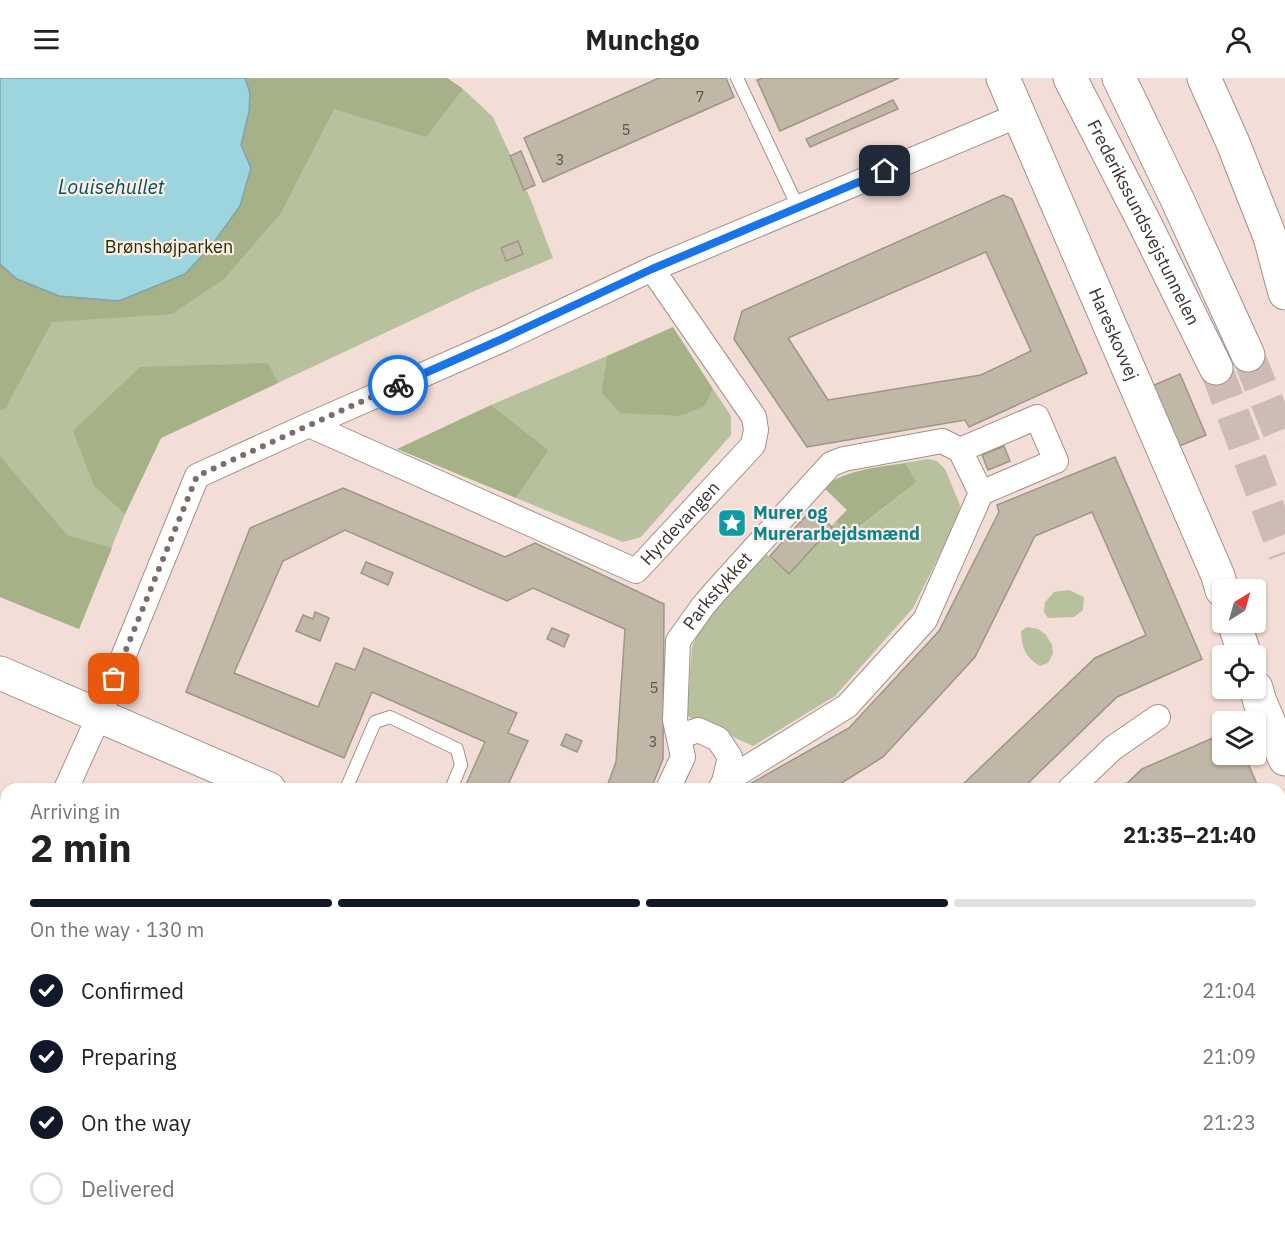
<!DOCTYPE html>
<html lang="en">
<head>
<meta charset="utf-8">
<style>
	:root { --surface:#fff; --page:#f6f6f6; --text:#222; --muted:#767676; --line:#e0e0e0; --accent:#111827 }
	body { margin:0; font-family:"IBM Plex Sans",sans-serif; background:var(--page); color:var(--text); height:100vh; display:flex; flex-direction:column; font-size:22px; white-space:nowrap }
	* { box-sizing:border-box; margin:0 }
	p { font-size:20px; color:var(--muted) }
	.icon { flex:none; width:33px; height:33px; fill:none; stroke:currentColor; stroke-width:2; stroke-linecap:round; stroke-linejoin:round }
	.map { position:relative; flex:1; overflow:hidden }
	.panel { position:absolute; left:0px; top:705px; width:1286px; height:452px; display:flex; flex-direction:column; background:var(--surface); border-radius:18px 18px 0 0; box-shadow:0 2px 4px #0004 }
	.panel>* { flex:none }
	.needle { width:39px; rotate:37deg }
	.buttons { position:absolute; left:1212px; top:501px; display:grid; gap:12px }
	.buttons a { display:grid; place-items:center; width:54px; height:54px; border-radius:6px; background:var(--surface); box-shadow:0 2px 4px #0004; font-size:30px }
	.pin { position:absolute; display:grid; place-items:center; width:51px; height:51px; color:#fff; margin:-26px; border-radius:12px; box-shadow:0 3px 9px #0006 }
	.courier { position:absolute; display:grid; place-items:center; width:60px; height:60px; margin:-30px; border:4px solid #1a73e8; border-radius:50%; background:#fff; color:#222; box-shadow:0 2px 8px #0007 }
	.summary em { font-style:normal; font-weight:700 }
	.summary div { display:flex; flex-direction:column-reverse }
	.summary { display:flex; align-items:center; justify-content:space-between; height:102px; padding:0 30px }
	h1 { font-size:39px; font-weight:700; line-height:45px }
	.bar { display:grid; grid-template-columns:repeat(4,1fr); gap:9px 6px; align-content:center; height:72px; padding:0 30px }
	.bar i { height:8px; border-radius:4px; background:var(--line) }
	.bar .current { background:var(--accent) }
	.bar p { grid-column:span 4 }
	ol { padding:0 30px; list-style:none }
	li { display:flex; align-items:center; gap:18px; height:66px }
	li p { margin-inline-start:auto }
	li .icon { padding:6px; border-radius:50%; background:var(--accent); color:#fff; stroke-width:4 }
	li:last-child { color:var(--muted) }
	li i { width:33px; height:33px; border:3px solid var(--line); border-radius:50% }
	header { display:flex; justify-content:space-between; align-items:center; height:78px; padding:0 30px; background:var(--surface); font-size:27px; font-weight:700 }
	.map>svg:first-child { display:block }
	.green { fill:#b7c19e }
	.forest { fill:#a6b188 }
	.water { fill:#9dd5df; stroke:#7fa4aa; stroke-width:1.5 }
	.building { fill:#c1b7a7; stroke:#9f9586; stroke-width:1.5; fill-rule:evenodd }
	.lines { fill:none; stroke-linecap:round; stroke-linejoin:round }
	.primary-tunnel { stroke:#cdbcb5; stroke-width:33; stroke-dasharray:33 16; stroke-linecap:butt }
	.lane-casing { stroke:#a29189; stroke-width:14 }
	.street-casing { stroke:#a29189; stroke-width:26 }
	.secondary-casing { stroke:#a29189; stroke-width:35 }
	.primary-casing { stroke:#a29189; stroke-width:35 }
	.lane { stroke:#fff; stroke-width:12 }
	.street { stroke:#fff; stroke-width:24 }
	.secondary { stroke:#fff; stroke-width:33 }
	.primary { stroke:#fff; stroke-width:33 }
	.done { stroke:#7a6e69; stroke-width:6; stroke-dasharray:0 10.8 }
	.route { stroke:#1a73e8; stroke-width:8 }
	.labels { text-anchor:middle; stroke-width:4.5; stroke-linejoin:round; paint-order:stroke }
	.number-label { font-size:15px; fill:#5c534d }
	.street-label { font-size:18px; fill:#3a322f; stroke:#fcede6 }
	.park-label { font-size:18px; fill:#252f00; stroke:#fcede6 }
	.culture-label { font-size:18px; font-weight:bold; fill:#0d838f; stroke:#fcede6; text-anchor:start }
	.water-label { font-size:20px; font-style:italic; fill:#00525e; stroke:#fcede6 }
</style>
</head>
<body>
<header><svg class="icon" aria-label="menu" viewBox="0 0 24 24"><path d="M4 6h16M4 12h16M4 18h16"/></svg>Munchgo<svg class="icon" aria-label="person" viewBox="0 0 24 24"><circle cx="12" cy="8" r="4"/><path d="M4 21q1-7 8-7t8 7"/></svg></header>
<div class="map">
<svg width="1285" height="1156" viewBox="0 0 1285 1156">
	<rect width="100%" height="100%" fill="#f2ded6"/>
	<!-- green -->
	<g class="green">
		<polygon points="0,0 447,0 463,11 493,39 530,120 553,180 474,213 161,360 125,436 79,551 0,519"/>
		<polygon points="607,278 601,314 705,328 713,311 731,338 731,357 641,459 623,464 516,420 549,372 491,327"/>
		<polygon points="927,381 937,383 945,391 960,427 959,438 913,530 835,618 753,668 687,638 692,569 699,552 707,538 764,474 789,496 836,443 851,456 917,404 905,385"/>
		<polygon points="1069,512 1084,519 1083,532 1074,539 1048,540 1044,534 1045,524 1054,514"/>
		<path d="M1027 549 1038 551 1046 557 1052 567 1053 576 1048 585 1040 588C1026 580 1021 569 1021 553Z"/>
		<polygon points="289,1151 380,1151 391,1156 291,1156 287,1154"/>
		<polygon points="458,1151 458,1150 651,1151 649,1156 458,1156"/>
	</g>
	<!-- forest -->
	<g class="forest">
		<polygon points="245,0 447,0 463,11 426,59 334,31 281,135 224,201 172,236 52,244 5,331 0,332 0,186 18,201 251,90 241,67 249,34 250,15"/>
		<polygon points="673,249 713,311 705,328 680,338 620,335 601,314 607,278"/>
		<polygon points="268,285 278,305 161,360 125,436 94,408 73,353 140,289"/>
		<polygon points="491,327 549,372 516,420 397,371"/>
		<polygon points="0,378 67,457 112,470 79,551 0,519"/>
		<path d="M905 385 917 404 850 456 836 443 847 432 823 409C849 391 874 390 905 385Z"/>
	</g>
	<!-- water -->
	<polygon class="water" points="0,0 245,0 250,15 249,34 241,67 251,90 240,128 212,167 185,196 119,223 59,218 17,201 0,186"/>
	<!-- building -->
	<g class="building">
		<polygon points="659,0 726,0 734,19 543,104 524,60"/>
		<polygon points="763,0 899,0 780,53 757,2"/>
		<polygon points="893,22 898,31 810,69 806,61"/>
		<polygon points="521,73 535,107 524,112 510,78"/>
		<path d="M1003 117 1012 121 1087 295 969 349 965 342 807 369 734 261 742 233ZM986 174 1031 273 981 297 828 322 788 260Z"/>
		<polygon points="518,163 523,176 506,183 501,170"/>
		<polygon points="1180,296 1206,357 1177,369 1152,308"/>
		<polygon points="1004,368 1010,383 988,392 982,377"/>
		<polygon points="1115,379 1202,581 1117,619 1022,711 958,711 1095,580 1146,557 1092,434 1035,458 975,579 883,679 832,711 741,711 849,650 939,553 999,434 997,427"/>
		<polygon points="343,410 505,479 535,465 664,526 663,681 651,711 606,711 616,684 625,551 533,510 507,523 345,452 283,483 234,595 318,629 336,585 355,592 364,570 517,635 508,655 528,663 506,711 464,711 485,664 372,614 344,680 186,614 250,450"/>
		<polygon points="812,431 832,449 789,496 770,478"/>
		<polygon points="366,484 393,495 388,507 361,495"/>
		<polygon points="315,534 329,540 320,563 296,553 303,537 313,541"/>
		<polygon points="552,550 569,557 564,569 547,561"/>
		<polygon points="566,656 582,663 577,674 561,667"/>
		<polygon points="1222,656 1222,676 1244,676 1259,711 1212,711 1211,709 1206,711 1121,711 1142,691"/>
		<polygon points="1280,759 1285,772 1285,846 1280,850"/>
		<polygon points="1285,932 1285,983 1280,976 1280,936"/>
		<polygon points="1285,1055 1285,1080 1280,1078 1280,1069"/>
		<polygon points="214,1150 262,1150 259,1156 212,1156"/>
		<polygon points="761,1150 792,1150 790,1156 774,1156"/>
	</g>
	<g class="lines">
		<!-- primary-tunnel -->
		<g class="primary-tunnel">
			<polyline points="1248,277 1285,368"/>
			<polyline points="1216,290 1285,476"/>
		</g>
		<!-- lane casing -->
		<g class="lane-casing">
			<g id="lane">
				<polyline points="737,0 798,129"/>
				<polyline points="346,711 375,644 390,639 457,671 461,687 451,711"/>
				<polyline points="0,727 6,731"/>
			</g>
		</g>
		<!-- street casing -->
		<g class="street-casing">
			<g id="street">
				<path id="s1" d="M309 347 636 493 753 367 756 352 754 339 652 191"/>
				<polyline points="960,372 1037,339 1056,383 981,415"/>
				<polyline points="679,659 698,652 718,661 730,679 724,704"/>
				<polyline points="66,711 99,638 197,398 309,347 502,262 652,191 1019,37"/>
				<path id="s2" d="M668 711 683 679 675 642 678 563 703 528 715 514 831 386 844 381 942 363 960 372 981 415 925 542 847 628 724 704 720 711"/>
				<polyline points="1070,711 1113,670 1158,639"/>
				<polyline points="41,1156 42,1150"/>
			</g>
		</g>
		<!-- secondary casing -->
		<g class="secondary-casing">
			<g id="secondary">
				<path id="s3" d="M1003 0 1218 498 1222 512"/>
				<polyline points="1204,0 1233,65 1270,159 1285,215"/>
				<polyline points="1234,544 1245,578"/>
				<polyline points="0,595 269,711"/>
				<polyline points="1256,610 1260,624 1285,681"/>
				<polyline points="1280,905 1285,901"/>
				<polyline points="1280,1137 1285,1140"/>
				<polyline points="1180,1150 1191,1156"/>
				<polyline points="964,1156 971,1150"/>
			</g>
		</g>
		<!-- primary casing -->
		<g class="primary-casing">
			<g id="primary">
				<path id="s4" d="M1070 0 1145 146 1216 290"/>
				<polyline points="1119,0 1177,121 1248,277"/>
			</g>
		</g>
		<!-- lane -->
		<use href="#lane" class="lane"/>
		<!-- street -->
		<use href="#street" class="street"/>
		<!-- secondary -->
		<use href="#secondary" class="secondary"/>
		<!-- primary -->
		<use href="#primary" class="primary"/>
	</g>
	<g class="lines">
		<!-- done -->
		<polyline class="done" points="114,601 197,398 398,307"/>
		<!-- route -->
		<polyline class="route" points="398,307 502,261 652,191 885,93"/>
	</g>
	<!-- icons -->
	<defs>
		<g id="sight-square" transform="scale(1.5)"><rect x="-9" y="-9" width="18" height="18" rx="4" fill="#0f9aa8" stroke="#fcede6"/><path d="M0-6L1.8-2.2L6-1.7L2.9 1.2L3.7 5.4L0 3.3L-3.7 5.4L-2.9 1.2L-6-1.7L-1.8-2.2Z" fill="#fff"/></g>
	</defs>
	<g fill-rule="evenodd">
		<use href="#sight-square" x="732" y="445"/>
	</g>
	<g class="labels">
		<!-- number labels -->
		<g class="number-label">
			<text x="700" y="24">7</text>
			<text x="626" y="57">5</text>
			<text x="560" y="87">3</text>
			<text x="654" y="615">5</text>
			<text x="653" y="669">3</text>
		</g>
		<!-- street labels -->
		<g class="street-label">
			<text dy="6" stroke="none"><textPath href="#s4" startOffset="162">Frederikssundsvejstunnelen</textPath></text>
			<text dy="6" stroke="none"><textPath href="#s3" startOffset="279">Hareskovvej</textPath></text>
			<text dy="6" stroke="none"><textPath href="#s1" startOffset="423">Hyrdevangen</textPath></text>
			<text dy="6" stroke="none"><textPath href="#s2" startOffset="216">Parkstykket</textPath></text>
		</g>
		<!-- park labels -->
		<g class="park-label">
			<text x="169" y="175">Brønshøjparken</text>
		</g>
		<!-- culture labels -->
		<g class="culture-label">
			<text x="753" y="441">Murer og<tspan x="753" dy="21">Murerarbejdsmænd</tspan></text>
		</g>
		<!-- water labels -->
		<g class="water-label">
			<text x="111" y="116">Louisehullet</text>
		</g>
	</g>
</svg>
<div class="buttons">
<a><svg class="needle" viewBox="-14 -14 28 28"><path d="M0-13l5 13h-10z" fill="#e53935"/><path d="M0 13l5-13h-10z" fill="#767676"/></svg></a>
<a><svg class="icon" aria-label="locate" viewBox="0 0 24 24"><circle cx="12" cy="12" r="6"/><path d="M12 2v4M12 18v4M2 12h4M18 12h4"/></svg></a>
<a><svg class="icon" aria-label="layers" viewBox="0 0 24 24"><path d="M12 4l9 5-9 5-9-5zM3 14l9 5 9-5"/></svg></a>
</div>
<div class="pin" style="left:114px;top:601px;background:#ea580c"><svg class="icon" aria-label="bag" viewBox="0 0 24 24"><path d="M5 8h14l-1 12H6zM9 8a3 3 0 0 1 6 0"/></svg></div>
<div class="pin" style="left:885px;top:93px;background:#1f2937"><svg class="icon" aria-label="home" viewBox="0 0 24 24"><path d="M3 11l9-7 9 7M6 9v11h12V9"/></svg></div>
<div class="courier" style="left:398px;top:307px"><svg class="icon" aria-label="bike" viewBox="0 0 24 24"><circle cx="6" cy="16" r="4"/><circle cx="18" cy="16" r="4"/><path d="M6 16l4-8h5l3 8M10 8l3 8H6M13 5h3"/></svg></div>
<section class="panel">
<div class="summary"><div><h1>2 min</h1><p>Arriving in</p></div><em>21:35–21:40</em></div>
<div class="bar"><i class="current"></i><i class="current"></i><i class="current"></i><i></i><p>On the way · 130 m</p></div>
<ol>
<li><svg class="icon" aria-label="check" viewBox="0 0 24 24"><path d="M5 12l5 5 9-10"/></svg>Confirmed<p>21:04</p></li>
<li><svg class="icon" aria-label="check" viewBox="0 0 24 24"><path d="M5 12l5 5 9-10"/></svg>Preparing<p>21:09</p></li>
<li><svg class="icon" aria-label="check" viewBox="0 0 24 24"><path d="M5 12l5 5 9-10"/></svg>On the way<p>21:23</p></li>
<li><i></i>Delivered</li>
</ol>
</section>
</div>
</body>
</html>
